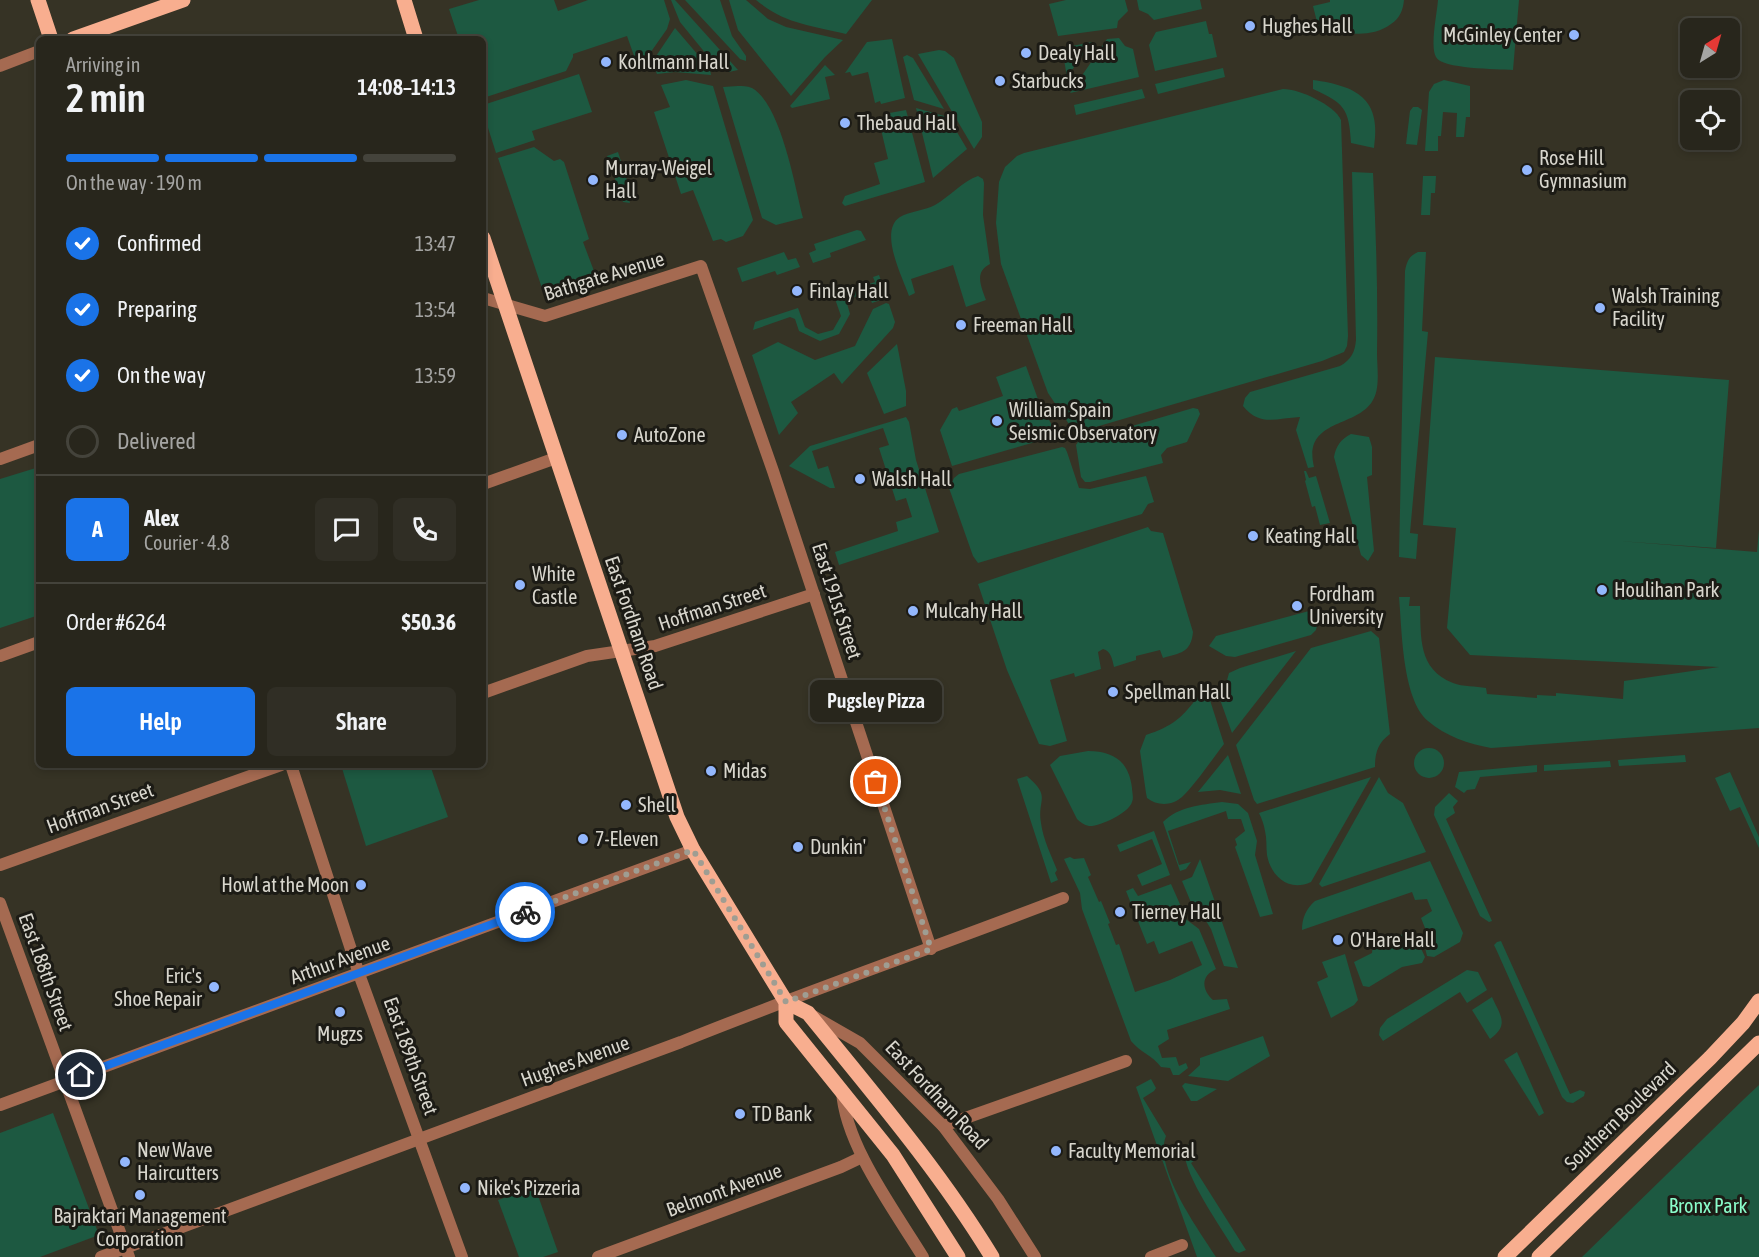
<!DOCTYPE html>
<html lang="en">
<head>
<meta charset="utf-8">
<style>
	:root { --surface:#28261c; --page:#302e25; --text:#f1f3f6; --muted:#a5a5a3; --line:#44433b; --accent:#1a73e8 }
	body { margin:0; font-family:"Asap Condensed",sans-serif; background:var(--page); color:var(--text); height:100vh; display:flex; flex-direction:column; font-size:22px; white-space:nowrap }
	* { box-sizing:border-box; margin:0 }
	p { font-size:20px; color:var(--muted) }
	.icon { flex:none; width:33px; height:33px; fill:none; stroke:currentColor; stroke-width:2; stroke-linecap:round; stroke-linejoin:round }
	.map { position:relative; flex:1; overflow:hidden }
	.drawer { position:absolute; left:36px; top:36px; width:450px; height:732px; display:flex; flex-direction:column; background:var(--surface); border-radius:9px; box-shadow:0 3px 9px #0003,0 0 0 2px var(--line) }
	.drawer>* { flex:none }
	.needle { width:39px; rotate:37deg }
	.fabs { position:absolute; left:1680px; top:18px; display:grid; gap:12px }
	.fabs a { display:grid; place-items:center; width:60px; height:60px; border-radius:9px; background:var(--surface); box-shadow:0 3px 9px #0003,0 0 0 2px var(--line); font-size:30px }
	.pin { position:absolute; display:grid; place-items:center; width:51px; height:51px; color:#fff; margin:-26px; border:3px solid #fff; border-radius:50%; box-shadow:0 2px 6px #0007 }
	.courier { position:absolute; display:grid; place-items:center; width:60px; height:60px; margin:-30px; border:4px solid #1a73e8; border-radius:50%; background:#fff; color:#222; box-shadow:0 2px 8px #0007 }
	.bubble { position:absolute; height:42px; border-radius:9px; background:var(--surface); box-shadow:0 3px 9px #0003,0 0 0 2px var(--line); font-size:20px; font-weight:600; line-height:42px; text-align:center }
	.headline em { font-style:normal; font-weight:600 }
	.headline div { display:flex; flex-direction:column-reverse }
	.headline { display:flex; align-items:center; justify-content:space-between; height:102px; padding:0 30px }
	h1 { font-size:39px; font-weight:600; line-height:45px }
	.bar { display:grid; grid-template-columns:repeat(4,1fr); gap:9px 6px; align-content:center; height:72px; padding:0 30px }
	.bar i { height:8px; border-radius:4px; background:var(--line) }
	.bar .current { background:var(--accent) }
	.bar p { grid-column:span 4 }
	.line { display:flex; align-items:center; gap:15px; padding:0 30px; border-top:2px solid var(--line) }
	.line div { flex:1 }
	.round { display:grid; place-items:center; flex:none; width:63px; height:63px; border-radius:9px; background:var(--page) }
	ol { padding:0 30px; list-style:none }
	li { display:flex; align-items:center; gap:18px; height:66px }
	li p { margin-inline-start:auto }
	li .icon { padding:6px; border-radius:50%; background:var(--accent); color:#fff; stroke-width:4 }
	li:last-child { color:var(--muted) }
	li i { width:33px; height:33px; border:3px solid var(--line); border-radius:50% }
	.button { display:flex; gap:12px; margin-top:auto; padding:12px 30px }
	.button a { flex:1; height:69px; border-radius:9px; background:var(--accent); color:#fff; font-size:24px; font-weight:600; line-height:69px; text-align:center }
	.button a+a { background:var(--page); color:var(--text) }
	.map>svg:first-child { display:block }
	.green { fill:#1d5941 }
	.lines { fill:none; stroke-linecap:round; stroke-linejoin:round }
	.minor { stroke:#a56a51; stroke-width:12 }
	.tertiary { stroke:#a56a51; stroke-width:12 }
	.primary { stroke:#f8ae8f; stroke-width:15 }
	.done { stroke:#9f9d92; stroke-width:6; stroke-dasharray:0 10.8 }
	.route { stroke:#1a73e8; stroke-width:8 }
	.poi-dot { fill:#93b7fd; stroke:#1c1b15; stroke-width:2 }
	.labels { text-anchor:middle; stroke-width:6; stroke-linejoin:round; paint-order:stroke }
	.poi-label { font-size:20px; fill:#d8d6cd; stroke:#1c1b15; text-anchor:start }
	.street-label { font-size:20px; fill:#d8d6cd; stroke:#1c1b15 }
	.park-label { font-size:20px; fill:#8afcca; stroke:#1c1b15 }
</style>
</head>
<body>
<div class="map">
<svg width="1759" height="1257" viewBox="0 0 1759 1257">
	<rect width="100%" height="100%" fill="#363325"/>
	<!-- green -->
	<g class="green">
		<polygon points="479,0 554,0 558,11 588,0 664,0 670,19 667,29 641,66 638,67 627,36 573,54 573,57 566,71 483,98 483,39 459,39 449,9"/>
		<polygon points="671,0 675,0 738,70 729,72 715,65 680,22"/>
		<polygon points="685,0 720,0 732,36 746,56 746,61 740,59"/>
		<polygon points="729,0 746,0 768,19 786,27 843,40 825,57 791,96 738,30"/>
		<path d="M756 0H872L846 34C810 25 785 24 756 0Z"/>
		<polygon points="1066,0 1125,0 1128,11 1118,21 1117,28 1058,36 1049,4"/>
		<polygon points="1137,0 1200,0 1202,9 1154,20 1148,14 1139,10"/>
		<path d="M1330 0H1404C1403 10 1400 18 1391 24 1369 40 1347 31 1322 32L1319 30 1313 6 1330 2Z"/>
		<path d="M1438 0H1519L1513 70C1498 69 1441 69 1436 57 1430 45 1437 14 1438 0Z"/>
		<polygon points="1206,21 1209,34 1212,34 1217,57 1155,71 1149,45 1156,32"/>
		<polygon points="675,28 710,69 711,75 675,72 657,74 652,62"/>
		<polygon points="1119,38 1125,46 1133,49 1139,77 1070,93 1107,39"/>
		<polygon points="892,39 905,98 881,104 880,101 875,103 868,72 852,76 850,72 845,73 867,42"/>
		<polygon points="1092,42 1067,77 1062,48"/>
		<polygon points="939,50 945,51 954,58 982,122 982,137 974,149 918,54"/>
		<polygon points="907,55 913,58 944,109 914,100 903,57"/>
		<polygon points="825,65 835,75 825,77 830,99 792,108 790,106"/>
		<polygon points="1223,68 1225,77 1158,94 1155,84"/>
		<polygon points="579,74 592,112 532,131 535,140 496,153 483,112 483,105"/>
		<polygon points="686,80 713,86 753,220 743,236 726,242 721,239 713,241 693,190 681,194 654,112 670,107 661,85"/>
		<path d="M1313 80C1356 86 1382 98 1374 148L1351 143C1349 108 1344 103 1313 89Z"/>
		<polygon points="1444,80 1470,86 1470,117 1466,117 1464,137 1456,137 1457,113 1443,112 1441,136 1438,136 1438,151 1425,151 1429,92 1434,84"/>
		<path d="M738 86C742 86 747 86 752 88 781 104 795 187 803 218L776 225 762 218 723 87Z"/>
		<polygon points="1142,89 1145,98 1076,115 1074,105"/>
		<path d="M1283 89C1300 89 1334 105 1341 120L1348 336 1347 346 1344 352 1322 361 1075 433 1048 393 1001 264 996 223 999 182 1005 167 1017 156 1024 153Z"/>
		<polygon points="1413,107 1418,107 1422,110 1417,145 1406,144 1410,111"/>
		<polygon points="916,108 948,117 967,149 933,178"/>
		<polygon points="906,110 925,182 845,206 842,203 845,196 880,184 874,163 888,159 879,121 885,120 884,114"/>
		<polygon points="534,147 554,161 560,159 564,162 589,239 583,242 594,271 601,272 603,278 545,297 498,158"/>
		<polygon points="618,152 632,195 628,197 630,203 623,202 607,156"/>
		<path d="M1352 172 1373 173C1376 233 1378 292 1377 353 1377 366 1380 386 1374 398 1360 429 1302 417 1314 467L1308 468 1296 430 1300 417C1276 418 1260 427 1243 406L1245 398 1250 392 1340 366C1351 360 1355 352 1356 340Z"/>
		<path d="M978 176 983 179 984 183 983 215 990 264C974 272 981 286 986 300L966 307 953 265 911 279 915 293 909 296C903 278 878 231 900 217 910 211 924 211 935 205 949 197 963 181 978 176Z"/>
		<polygon points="1423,176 1436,176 1435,193 1431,193 1430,215 1421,215"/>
		<polygon points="857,230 861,231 866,240 830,253 831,257 813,263 809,253 816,250 814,244"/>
		<polygon points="784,252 788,260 796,258 800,267 777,275 775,271 742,282 737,268"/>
		<path d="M1418 252H1426L1422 331 1428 332 1410 533 1418 534 1416 559 1399 557 1405 271C1407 261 1409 256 1418 252Z"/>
		<polygon points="879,275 887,298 872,303 868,293 846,300 850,314 839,334 820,341 799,331 795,319 790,317 753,330 755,322 798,308 805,327 818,334 833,330 841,316 834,296 875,282 873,277"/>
		<polygon points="886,303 889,304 895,322 893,328 842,384 834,373 791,402 798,413 779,435 752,355 778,342 815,360 855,346 873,309"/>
		<polygon points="897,344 906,391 906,406 884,414 867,373"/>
		<path d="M1435 357 1729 380 1716 548 1619 541 1757 552 1759 530V728L1491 748C1469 744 1445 736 1428 721 1402 699 1402 629 1399 597H1410L1409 606H1420C1421 638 1418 669 1453 683 1463 687 1476 686 1486 688L1487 694 1537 698V695L1556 696V693L1623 699 1624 681 1719 667 1470 655 1447 628 1456 528 1423 525Z"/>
		<polygon points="1026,366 1039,402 1057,434 1053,437 952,466 940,430 952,409 957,407 959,411 1003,396 996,377"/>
		<polygon points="1193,408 1198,409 1200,414 1187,442 1167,448 1161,455 1163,463 1090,482 1085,482 1081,477 1076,445 1078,442"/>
		<polygon points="906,417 909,422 916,460 939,532 839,565 835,552 898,531 896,522 912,517 906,498 896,501 879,448 889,445 883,428 812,451 818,469 828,466 835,488 830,488 789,466 810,446"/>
		<path d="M1351 434 1369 437 1372 447V475L1367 477 1374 551 1368 561 1361 555 1334 457C1336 446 1341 439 1351 434Z"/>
		<polygon points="1062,447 1065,448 1067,452 1079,488 1090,489 1146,476 1154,502 1148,504 1142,514 978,563 973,556 949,488 954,478 959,474"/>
		<polygon points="39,467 39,615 0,628 0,479"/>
		<polygon points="1304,471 1306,471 1309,478 1316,476 1330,523 1320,525 1315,506 1312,507 1305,481 1306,480"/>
		<path d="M1148 527 1151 531 1163 533 1193 632C1191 653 1180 653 1163 658L1160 650 1136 656V660L1114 667C1112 659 1111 651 1103 649L1098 652 1101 669 1075 677 1074 673 1050 680 1067 741 1050 746 1039 744 1007 670 978 584Z"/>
		<polygon points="1309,611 1319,618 1316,630 1311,635 1235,657 1226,656 1209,646 1216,636"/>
		<path d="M1371 631 1379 638 1390 734C1378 743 1375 752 1375 767L1257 804 1254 800 1236 745 1311 648Z"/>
		<polygon points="1296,651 1232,733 1218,694 1226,684 1229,673 1240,668"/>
		<path d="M1199 695 1209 697 1224 744C1213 758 1195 785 1182 797 1172 806 1157 806 1147 798L1146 793 1140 751 1146 735C1173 726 1182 718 1199 695Z"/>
		<circle cx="1429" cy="763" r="15"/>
		<path d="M1088 751C1114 751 1129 762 1132 788 1132 792 1134 798 1132 802 1129 813 1099 827 1089 826 1084 825 1080 822 1077 819L1050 765 1060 756Z"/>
		<polygon points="1228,755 1241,794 1220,790 1198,792"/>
		<polygon points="1685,755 1686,762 1619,766 1618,760"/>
		<polygon points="1610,761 1611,767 1544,771 1544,765"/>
		<polygon points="341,765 430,765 448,817 366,846"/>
		<polygon points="1537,765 1537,772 1480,777 1475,789 1467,790 1464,793 1455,787 1459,772"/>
		<polygon points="1730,772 1759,837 1759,848 1740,807 1730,811 1715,778"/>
		<path d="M1027 776C1052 798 1037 798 1041 823 1043 839 1051 855 1057 870L1055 873 1058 880 1051 883 1017 779Z"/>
		<path d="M1371 777 1311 882C1289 892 1271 877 1267 855 1266 847 1267 839 1265 831 1264 825 1262 819 1259 813Z"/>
		<polygon points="1379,777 1388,793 1403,803 1426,852 1322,887 1319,884"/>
		<polygon points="1449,793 1458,801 1453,807 1455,813 1446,819 1492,921 1489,922 1480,916 1434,815 1435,807"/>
		<path d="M1222 802 1238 804 1248 813 1257 841 1255 855 1273 914 1260 917 1235 847 1237 845 1235 839 1245 831 1241 819H1228L1226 811 1168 831 1179 865 1191 862 1186 869 1180 871 1163 822C1179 806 1201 805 1222 802Z"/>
		<polygon points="1154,831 1170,875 1142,886 1137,875 1162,864 1152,839 1120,852 1117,845"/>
		<path d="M1070 857 1074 859 1084 858 1091 875 1088 877 1099 902 1101 901 1110 923 1108 924 1116 945 1119 944 1135 992 1170 980 1202 965 1192 941 1159 954 1154 941 1147 944 1126 891 1133 888 1138 896 1171 884 1187 920 1199 929 1216 969C1200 976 1202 990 1213 1000L1227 999 1230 1009 1167 1030 1169 1039 1158 1046 1162 1058 1176 1057 1179 1066 1186 1063 1188 1068 1179 1075H1173L1170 1068 1161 1067C1153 1056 1140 1052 1131 1041L1082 909 1080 893 1064 859Z"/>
		<polygon points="1200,859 1238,968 1224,966 1211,929 1206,921 1195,912 1182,881 1192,877"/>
		<path d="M1430 861 1463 933 1460 942 1434 957 1427 956 1422 936 1427 933 1421 918 1432 911 1427 899 1415 900 1412 892 1302 930C1302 918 1306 909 1315 901Z"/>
		<polygon points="1413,931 1425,957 1422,963 1402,967 1369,987 1363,986 1354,962 1372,953 1373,944"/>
		<polygon points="1501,941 1570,1094 1580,1090 1585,1092 1584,1096 1573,1103 1567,1102 1562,1097 1496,949 1494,945 1497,942"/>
		<polygon points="1345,954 1358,1000 1354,1005 1331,1018 1317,982 1328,977 1322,962"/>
		<polygon points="1467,970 1478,972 1487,990 1467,1003 1460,992 1383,1041 1379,1035 1380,1028 1387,1019"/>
		<path d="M1492 997C1500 1015 1510 1025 1490 1039L1472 1010Z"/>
		<polygon points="1263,1036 1270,1056 1228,1081 1188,1076 1200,1065 1200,1058"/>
		<polygon points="1517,1052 1544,1113 1539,1116 1504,1060"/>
		<path d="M1151 1079 1156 1088 1154 1091 1143 1098 1166 1136C1153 1168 1199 1230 1216 1257H1197L1136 1087Z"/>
		<polygon points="1185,1083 1217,1089 1197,1101 1191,1101 1182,1086"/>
		<polygon points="1759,1085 1759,1257 1582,1257 1743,1100"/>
		<polygon points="53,1113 99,1235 40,1257 0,1257 0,1133"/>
		<path d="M1189 1144 1198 1158 1191 1163 1246 1250 1239 1253 1235 1251C1220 1225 1185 1178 1184 1150Z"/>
		<polygon points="535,1187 558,1252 543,1257 519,1257 498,1200"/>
	</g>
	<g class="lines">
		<!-- minor -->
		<g class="minor">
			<polyline points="0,66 39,51"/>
			<polyline points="483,298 545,316 701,266 773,471 931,949"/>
			<polyline points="0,459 39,445"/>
			<polyline points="483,484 556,458"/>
			<polyline points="0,656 39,642"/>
			<polyline points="483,693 587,656 655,646 814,594"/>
			<polyline points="291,765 359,974 462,1257"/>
			<polyline points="0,865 281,765"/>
			<polyline points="0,903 129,1257"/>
			<polyline points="0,1105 693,850"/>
			<polyline points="943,1126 1126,1061"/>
			<path d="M101 1257 681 1042C807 991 936 947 1063 898"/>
			<polyline points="598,1257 841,1167 862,1157"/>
			<polyline points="1151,1257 1182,1245"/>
		</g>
		<!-- tertiary -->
		<g class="tertiary">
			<polyline points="813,1016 860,1043 943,1126 998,1199 1035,1257"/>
			<path d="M842 1091C845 1145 895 1211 923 1257"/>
		</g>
		<!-- primary -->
		<g class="primary">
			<polyline points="38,0 51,39"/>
			<polyline points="404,0 416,39"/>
			<polyline points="73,39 183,0"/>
			<polyline points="483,238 677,817 693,850 786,1002 786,1022 893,1155 958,1257"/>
			<path d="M786 1002 808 1013C872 1092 939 1170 992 1257"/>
			<polyline points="1505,1257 1710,1058 1743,1023 1759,1001"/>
			<polyline points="1539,1257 1759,1043"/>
		</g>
	</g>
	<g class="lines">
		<!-- done -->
		<polyline class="done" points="525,912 693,850 786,1002 931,949 876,782"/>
		<!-- route -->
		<polyline class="route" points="81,1075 525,912"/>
	</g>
	<!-- markers -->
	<g class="poi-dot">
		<circle cx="1250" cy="26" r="6"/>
		<circle cx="1574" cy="35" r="6"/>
		<circle cx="1026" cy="53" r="6"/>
		<circle cx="606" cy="62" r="6"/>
		<circle cx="1000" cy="81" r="6"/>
		<circle cx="845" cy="123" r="6"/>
		<circle cx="1527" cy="170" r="6"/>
		<circle cx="593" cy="180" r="6"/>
		<circle cx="797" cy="291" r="6"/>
		<circle cx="1600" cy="308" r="6"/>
		<circle cx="961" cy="325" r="6"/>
		<circle cx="997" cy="421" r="6"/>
		<circle cx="622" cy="435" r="6"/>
		<circle cx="860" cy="479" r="6"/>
		<circle cx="1253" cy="536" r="6"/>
		<circle cx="520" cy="585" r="6"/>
		<circle cx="1602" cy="590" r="6"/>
		<circle cx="1297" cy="606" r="6"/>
		<circle cx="913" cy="611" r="6"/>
		<circle cx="1113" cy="692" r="6"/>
		<circle cx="711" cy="771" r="6"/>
		<circle cx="626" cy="805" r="6"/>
		<circle cx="583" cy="839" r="6"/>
		<circle cx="798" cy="847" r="6"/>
		<circle cx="361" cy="885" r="6"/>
		<circle cx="1120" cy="912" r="6"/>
		<circle cx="1338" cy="940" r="6"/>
		<circle cx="214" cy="987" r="6"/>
		<circle cx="340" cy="1012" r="6"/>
		<circle cx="740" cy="1114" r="6"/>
		<circle cx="1056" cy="1151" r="6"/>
		<circle cx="125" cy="1162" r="6"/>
		<circle cx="465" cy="1188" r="6"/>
		<circle cx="140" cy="1195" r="6"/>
	</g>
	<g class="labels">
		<!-- poi labels -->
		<g class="poi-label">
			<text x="1262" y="33">Hughes Hall</text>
			<text x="1562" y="42" text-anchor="end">McGinley Center</text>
			<text x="1038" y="60">Dealy Hall</text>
			<text x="618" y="69">Kohlmann Hall</text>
			<text x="1012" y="88">Starbucks</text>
			<text x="857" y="130">Thebaud Hall</text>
			<text x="1539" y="165">Rose Hill<tspan x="1539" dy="23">Gymnasium</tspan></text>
			<text x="605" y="175">Murray-Weigel<tspan x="605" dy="23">Hall</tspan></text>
			<text x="809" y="298">Finlay Hall</text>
			<text x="1612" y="303">Walsh Training<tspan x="1612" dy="23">Facility</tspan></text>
			<text x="973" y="332">Freeman Hall</text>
			<text x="1009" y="417">William Spain<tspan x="1009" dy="23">Seismic Observatory</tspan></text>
			<text x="634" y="442">AutoZone</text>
			<text x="872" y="486">Walsh Hall</text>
			<text x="1265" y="543">Keating Hall</text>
			<text x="532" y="581">White<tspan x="532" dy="23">Castle</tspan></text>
			<text x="1614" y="597">Houlihan Park</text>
			<text x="1309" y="601">Fordham<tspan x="1309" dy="23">University</tspan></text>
			<text x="925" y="618">Mulcahy Hall</text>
			<text x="1125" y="699">Spellman Hall</text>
			<text x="723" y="778">Midas</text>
			<text x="638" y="812">Shell</text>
			<text x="595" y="846">7-Eleven</text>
			<text x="810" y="854">Dunkin'</text>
			<text x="349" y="892" text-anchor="end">Howl at the Moon</text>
			<text x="1132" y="919">Tierney Hall</text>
			<text x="1350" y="947">O'Hare Hall</text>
			<text x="202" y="983" text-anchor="end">Eric's<tspan x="202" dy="23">Shoe Repair</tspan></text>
			<text x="340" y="1041" text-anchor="middle">Mugzs</text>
			<text x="752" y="1121">TD Bank</text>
			<text x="137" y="1157">New Wave<tspan x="137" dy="23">Haircutters</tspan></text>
			<text x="1068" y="1158">Faculty Memorial</text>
			<text x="477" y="1195">Nike's Pizzeria</text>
			<text x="140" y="1223" text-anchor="middle">Bajraktari Management<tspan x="140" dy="23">Corporation</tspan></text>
		</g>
		<!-- street labels -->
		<g class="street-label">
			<text transform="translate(604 276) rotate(-17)" y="7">Bathgate Avenue</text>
			<text transform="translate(837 601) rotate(72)" y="7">East 191st Street</text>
			<text transform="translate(712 607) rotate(-18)" y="7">Hoffman Street</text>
			<text transform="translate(634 623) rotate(71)" y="7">East Fordham Road</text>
			<text transform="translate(100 808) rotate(-20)" y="7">Hoffman Street</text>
			<text transform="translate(340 960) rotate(-20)" y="7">Arthur Avenue</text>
			<text transform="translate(46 972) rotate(70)" y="7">East 188th Street</text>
			<text transform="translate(411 1056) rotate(70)" y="7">East 189th Street</text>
			<text transform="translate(575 1061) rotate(-20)" y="7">Hughes Avenue</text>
			<text transform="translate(937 1095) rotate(47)" y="7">East Fordham Road</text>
			<text transform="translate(1620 1116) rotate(-44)" y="7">Southern Boulevard</text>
			<text transform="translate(724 1190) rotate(-20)" y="7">Belmont Avenue</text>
		</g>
		<!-- park labels -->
		<g class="park-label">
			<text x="1708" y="1213">Bronx Park</text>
		</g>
	</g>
</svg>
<div class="fabs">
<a><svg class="needle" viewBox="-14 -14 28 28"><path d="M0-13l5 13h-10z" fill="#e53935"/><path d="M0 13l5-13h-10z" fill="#a5a5a3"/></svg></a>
<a><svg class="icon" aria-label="locate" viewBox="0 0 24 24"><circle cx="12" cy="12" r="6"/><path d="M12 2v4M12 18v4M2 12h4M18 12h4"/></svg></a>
</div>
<div class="pin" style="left:876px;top:782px;background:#ea580c"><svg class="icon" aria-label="bag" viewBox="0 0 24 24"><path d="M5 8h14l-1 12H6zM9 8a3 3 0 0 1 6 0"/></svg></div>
<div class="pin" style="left:81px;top:1075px;background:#1f2937"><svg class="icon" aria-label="home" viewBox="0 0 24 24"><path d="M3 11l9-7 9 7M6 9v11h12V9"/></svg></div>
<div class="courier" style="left:525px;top:912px"><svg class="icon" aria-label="bike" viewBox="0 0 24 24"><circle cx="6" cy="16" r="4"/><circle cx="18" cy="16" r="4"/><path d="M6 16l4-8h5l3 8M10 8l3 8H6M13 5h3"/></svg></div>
<div class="bubble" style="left:810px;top:680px;width:132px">Pugsley Pizza</div>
<section class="drawer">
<div class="headline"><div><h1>2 min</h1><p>Arriving in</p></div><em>14:08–14:13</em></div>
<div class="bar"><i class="current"></i><i class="current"></i><i class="current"></i><i></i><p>On the way · 190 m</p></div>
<ol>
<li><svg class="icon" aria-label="check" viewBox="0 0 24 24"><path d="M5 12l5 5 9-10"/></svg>Confirmed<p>13:47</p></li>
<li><svg class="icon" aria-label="check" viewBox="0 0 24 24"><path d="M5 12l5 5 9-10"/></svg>Preparing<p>13:54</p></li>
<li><svg class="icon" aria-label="check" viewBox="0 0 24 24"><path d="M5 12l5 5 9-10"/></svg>On the way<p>13:59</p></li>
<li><i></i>Delivered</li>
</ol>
<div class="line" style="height:108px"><b class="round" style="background:var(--accent);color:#fff">A</b><div><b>Alex</b><p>Courier · 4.8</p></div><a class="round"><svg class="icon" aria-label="chat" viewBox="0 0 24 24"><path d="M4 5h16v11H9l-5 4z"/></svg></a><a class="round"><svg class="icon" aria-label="phone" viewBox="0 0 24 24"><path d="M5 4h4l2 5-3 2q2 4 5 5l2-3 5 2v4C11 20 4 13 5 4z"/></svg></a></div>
<div class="line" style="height:78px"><div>Order #6264</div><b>$50.36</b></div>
<div class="button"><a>Help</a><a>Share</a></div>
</section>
</div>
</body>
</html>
